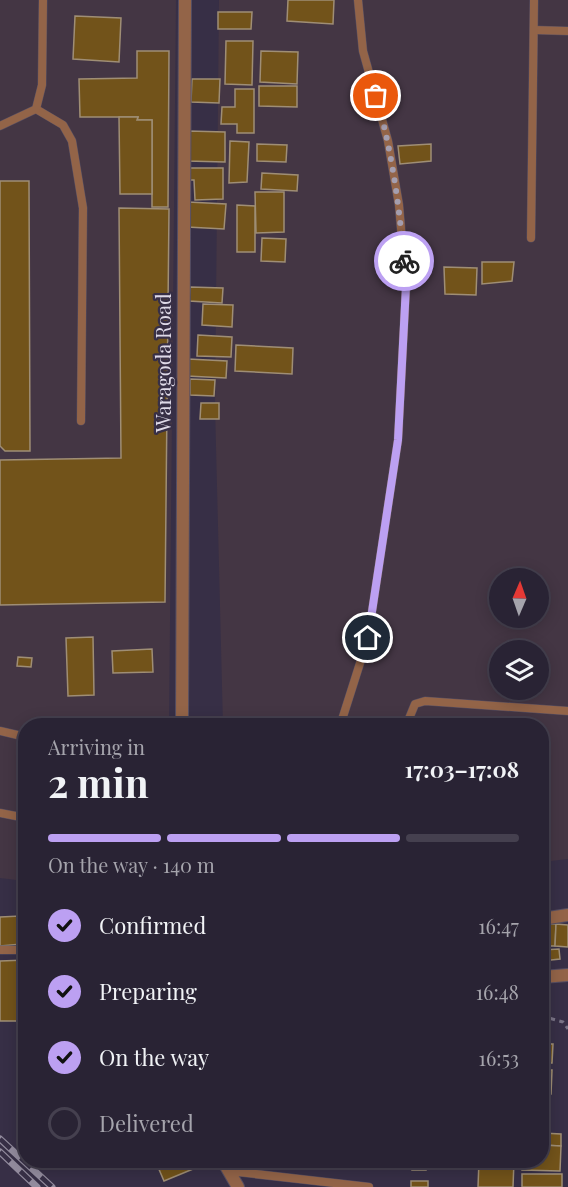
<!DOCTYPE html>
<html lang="en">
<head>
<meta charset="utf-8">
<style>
	:root { --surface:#292334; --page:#352f40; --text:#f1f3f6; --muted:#a5a4ac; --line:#45404f; --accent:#bca0f2 }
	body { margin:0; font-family:"Playfair Display",serif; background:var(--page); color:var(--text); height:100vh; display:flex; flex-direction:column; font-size:22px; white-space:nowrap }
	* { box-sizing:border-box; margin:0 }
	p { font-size:20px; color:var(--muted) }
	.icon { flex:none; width:33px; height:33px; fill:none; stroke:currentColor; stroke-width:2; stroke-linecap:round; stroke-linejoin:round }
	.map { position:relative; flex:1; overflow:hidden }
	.sheet { position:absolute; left:18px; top:718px; width:531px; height:450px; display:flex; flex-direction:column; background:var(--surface); border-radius:24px; box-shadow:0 3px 15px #0003,0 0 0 2px var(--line) }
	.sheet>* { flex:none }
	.needle { width:39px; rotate:2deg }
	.controls { position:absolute; left:489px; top:568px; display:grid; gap:12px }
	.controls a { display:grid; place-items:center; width:60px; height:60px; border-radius:50%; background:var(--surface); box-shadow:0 3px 15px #0003,0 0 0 2px var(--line); font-size:30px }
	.pin { position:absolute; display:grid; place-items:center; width:51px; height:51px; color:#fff; margin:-26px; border:3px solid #fff; border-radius:50%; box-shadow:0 2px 6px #0007 }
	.courier { position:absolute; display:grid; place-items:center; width:60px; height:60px; margin:-30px; border:4px solid #bca0f2; border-radius:50%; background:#fff; color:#222; box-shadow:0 2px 8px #0007 }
	.headline em { font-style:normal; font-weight:700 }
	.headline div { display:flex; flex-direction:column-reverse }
	.headline { display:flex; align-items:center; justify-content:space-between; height:102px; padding:0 30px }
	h1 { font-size:39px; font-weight:700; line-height:45px }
	.bar { display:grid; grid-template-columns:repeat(4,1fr); gap:9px 6px; align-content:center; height:72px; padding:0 30px }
	.bar i { height:8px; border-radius:4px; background:var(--line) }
	.bar .selected { background:var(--accent) }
	.bar p { grid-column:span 4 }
	ol { padding:0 30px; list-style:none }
	li { display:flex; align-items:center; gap:18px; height:66px }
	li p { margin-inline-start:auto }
	li .icon { padding:6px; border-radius:50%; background:var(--accent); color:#111; stroke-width:4 }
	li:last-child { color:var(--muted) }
	li i { width:33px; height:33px; border:3px solid var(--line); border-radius:50% }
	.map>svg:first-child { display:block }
	.industrial { fill:#443644; fill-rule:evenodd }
	.building { fill:#72531a; stroke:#9f8e75; stroke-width:1.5 }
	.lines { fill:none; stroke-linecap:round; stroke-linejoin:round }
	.service-casing { stroke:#554e63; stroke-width:9 }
	.minor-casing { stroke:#554e63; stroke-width:14 }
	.path { stroke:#7a7487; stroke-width:3; stroke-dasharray:4.5 4.5; stroke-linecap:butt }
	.service { stroke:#936448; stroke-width:8 }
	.minor { stroke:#936448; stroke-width:12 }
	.rail-casing { stroke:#938c9e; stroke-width:7 }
	.rail { stroke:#372f46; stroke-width:4.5; stroke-dasharray:14; stroke-linecap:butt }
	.done { stroke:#a49eaf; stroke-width:6; stroke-dasharray:0 10.8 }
	.route { stroke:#bca0f2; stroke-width:8 }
	.labels { text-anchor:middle; stroke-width:4.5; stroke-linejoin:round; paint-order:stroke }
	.street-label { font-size:20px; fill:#ded9e7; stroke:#372f46 }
</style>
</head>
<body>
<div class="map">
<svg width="568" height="1187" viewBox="0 0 568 1187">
	<rect width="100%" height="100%" fill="#372f46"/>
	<!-- industrial -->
	<g class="industrial">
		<polygon points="0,0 176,0 169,726 26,726 25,881 0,878"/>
		<path d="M219 0H568V859L542 862V726H223L215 406ZM500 579H538V618H500ZM500 651H538V690H500Z"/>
	</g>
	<!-- building -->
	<g class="building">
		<polygon points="288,0 334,0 333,24 287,21"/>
		<polygon points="218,12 252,12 251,29 218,29"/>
		<polygon points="75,16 121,18 119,62 73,59"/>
		<polygon points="226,41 253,41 252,85 225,84"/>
		<polygon points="137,51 169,51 168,207 152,207 152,120 137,120 138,117 80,117 79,79 137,78"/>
		<polygon points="261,51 298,52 297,84 260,82"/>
		<polygon points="192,79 220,79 219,103 191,102"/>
		<polygon points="259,86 297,86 297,107 259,106"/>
		<polygon points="235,89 254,89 254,133 237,133 237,124 221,124 222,107 235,107"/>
		<polygon points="119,117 138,117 137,120 152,120 152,194 120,194"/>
		<polygon points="188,131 225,132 225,162 187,161"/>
		<polygon points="230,141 249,142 247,182 229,183"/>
		<polygon points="257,144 287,145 286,162 257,161"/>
		<polygon points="431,144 431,161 400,164 398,146"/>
		<polygon points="189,168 223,168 223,199 195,200 194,180 189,180"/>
		<polygon points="262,173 298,175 297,191 261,189"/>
		<polygon points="0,181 29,181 30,451 5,451 0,446"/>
		<polygon points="255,192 284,192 284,232 256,233"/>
		<polygon points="188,202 226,204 224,229 187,227"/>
		<polygon points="237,205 255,206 255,252 237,252"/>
		<polygon points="119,208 169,209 165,602 0,605 0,460 121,458"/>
		<polygon points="262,238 286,239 285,262 261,261"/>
		<polygon points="482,262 514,262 512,281 482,284"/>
		<polygon points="444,267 477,268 476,295 445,294"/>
		<polygon points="190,287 223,288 222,303 189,301"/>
		<polygon points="203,304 233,305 232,327 202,325"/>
		<polygon points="198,335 232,337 231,357 197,356"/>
		<polygon points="236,345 293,348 292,374 235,371"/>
		<polygon points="188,359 227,361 226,378 187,376"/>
		<polygon points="190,379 215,380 214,396 190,395"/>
		<polygon points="201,403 219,403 219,419 200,419"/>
		<polygon points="93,637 94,695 68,696 66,638"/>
		<polygon points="152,649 153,672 113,673 112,651"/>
		<polygon points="18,657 32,658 31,667 17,666"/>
		<polygon points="542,901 545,901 547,912 542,912"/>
		<polygon points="20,916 22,944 0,946 0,917"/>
		<polygon points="542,924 556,924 555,946 542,946"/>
		<polygon points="556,924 568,925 568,947 555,946"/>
		<polygon points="559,949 560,959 542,961 542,950"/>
		<polygon points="26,960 26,1021 0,1021 0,961"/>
		<polygon points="542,1044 553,1044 552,1063 542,1063"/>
		<polygon points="542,1070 552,1070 551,1094 542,1094"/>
		<rect x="542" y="1097" width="7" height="14"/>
		<polygon points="542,1133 561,1134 561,1146 542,1145"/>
		<polygon points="542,1145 561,1146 560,1171 522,1170 522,1161 542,1161"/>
		<polygon points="126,1161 139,1161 129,1167"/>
		<polygon points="170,1161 190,1161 193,1169 164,1181 158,1167"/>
		<rect x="412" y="1161" width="14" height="9"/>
		<polygon points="479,1161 514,1161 513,1187 478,1187"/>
		<rect x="522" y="1174" width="40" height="13"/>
		<rect x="411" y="1181" width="17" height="6"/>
	</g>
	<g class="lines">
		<!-- service casing -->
		<g class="service-casing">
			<g id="service">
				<polyline points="534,30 568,31"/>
				<polyline points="36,109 63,125 72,141 83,208 81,421"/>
				<polyline points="0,126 36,109 42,85 43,0"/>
				<polyline points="531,238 534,0"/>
				<polyline points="340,726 368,638 398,440 406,287 399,205 388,141 363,51 358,0"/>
				<polyline points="406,726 415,704 425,701 568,711"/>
				<polyline points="0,731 26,737"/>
				<polyline points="0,813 26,818"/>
				<polyline points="0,950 26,950"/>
				<polyline points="229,1171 369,1187"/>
			</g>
		</g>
		<!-- minor casing -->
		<g class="minor-casing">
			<g id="minor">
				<polyline points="182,726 185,0"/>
				<polyline points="542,919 568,915"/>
				<polyline points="542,977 568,975"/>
				<polyline points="223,1161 238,1187"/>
			</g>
		</g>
		<!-- path -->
		<polyline class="path" points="542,1016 563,1022 568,1029"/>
		<!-- service -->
		<use href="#service" class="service"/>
		<!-- minor -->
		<use href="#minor" class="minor"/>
		<!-- rail casing -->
		<g class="rail-casing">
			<g id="rail">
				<polyline points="0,1139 52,1187"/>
				<polyline points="0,1152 37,1187"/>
			</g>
		</g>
		<!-- rail -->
		<use href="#rail" class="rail"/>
	</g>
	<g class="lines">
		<!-- done -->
		<path class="done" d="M376 96C392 151 399 204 404 261"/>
		<!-- route -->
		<polyline class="route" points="368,638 398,440 406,286 404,261"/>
	</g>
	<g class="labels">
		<!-- street labels -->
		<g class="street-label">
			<text transform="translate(164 363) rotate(-90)" y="7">Waragoda Road</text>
		</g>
	</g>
</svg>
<div class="controls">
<a><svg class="needle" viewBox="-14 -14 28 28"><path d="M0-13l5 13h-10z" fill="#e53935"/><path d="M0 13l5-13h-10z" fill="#a5a4ac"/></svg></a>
<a><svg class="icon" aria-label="layers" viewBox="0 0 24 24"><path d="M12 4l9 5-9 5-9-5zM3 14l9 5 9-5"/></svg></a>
</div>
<div class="pin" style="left:376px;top:96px;background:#ea580c"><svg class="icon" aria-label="bag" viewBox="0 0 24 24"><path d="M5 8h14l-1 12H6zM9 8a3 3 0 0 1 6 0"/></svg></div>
<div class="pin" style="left:368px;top:638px;background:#1f2937"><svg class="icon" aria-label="home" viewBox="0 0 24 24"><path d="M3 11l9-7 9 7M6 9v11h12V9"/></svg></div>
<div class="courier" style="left:404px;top:261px"><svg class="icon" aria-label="bike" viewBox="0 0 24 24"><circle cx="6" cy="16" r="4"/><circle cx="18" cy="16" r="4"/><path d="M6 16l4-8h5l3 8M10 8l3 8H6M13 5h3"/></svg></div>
<section class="sheet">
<div class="headline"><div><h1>2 min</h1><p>Arriving in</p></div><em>17:03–17:08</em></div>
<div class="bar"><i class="selected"></i><i class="selected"></i><i class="selected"></i><i></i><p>On the way · 140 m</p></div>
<ol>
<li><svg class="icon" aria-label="check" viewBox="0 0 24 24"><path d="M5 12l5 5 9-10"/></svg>Confirmed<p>16:47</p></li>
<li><svg class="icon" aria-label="check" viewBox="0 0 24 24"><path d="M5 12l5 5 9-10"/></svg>Preparing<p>16:48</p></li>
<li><svg class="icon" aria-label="check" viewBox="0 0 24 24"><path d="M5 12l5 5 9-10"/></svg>On the way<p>16:53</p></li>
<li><i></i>Delivered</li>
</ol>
</section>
</div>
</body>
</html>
